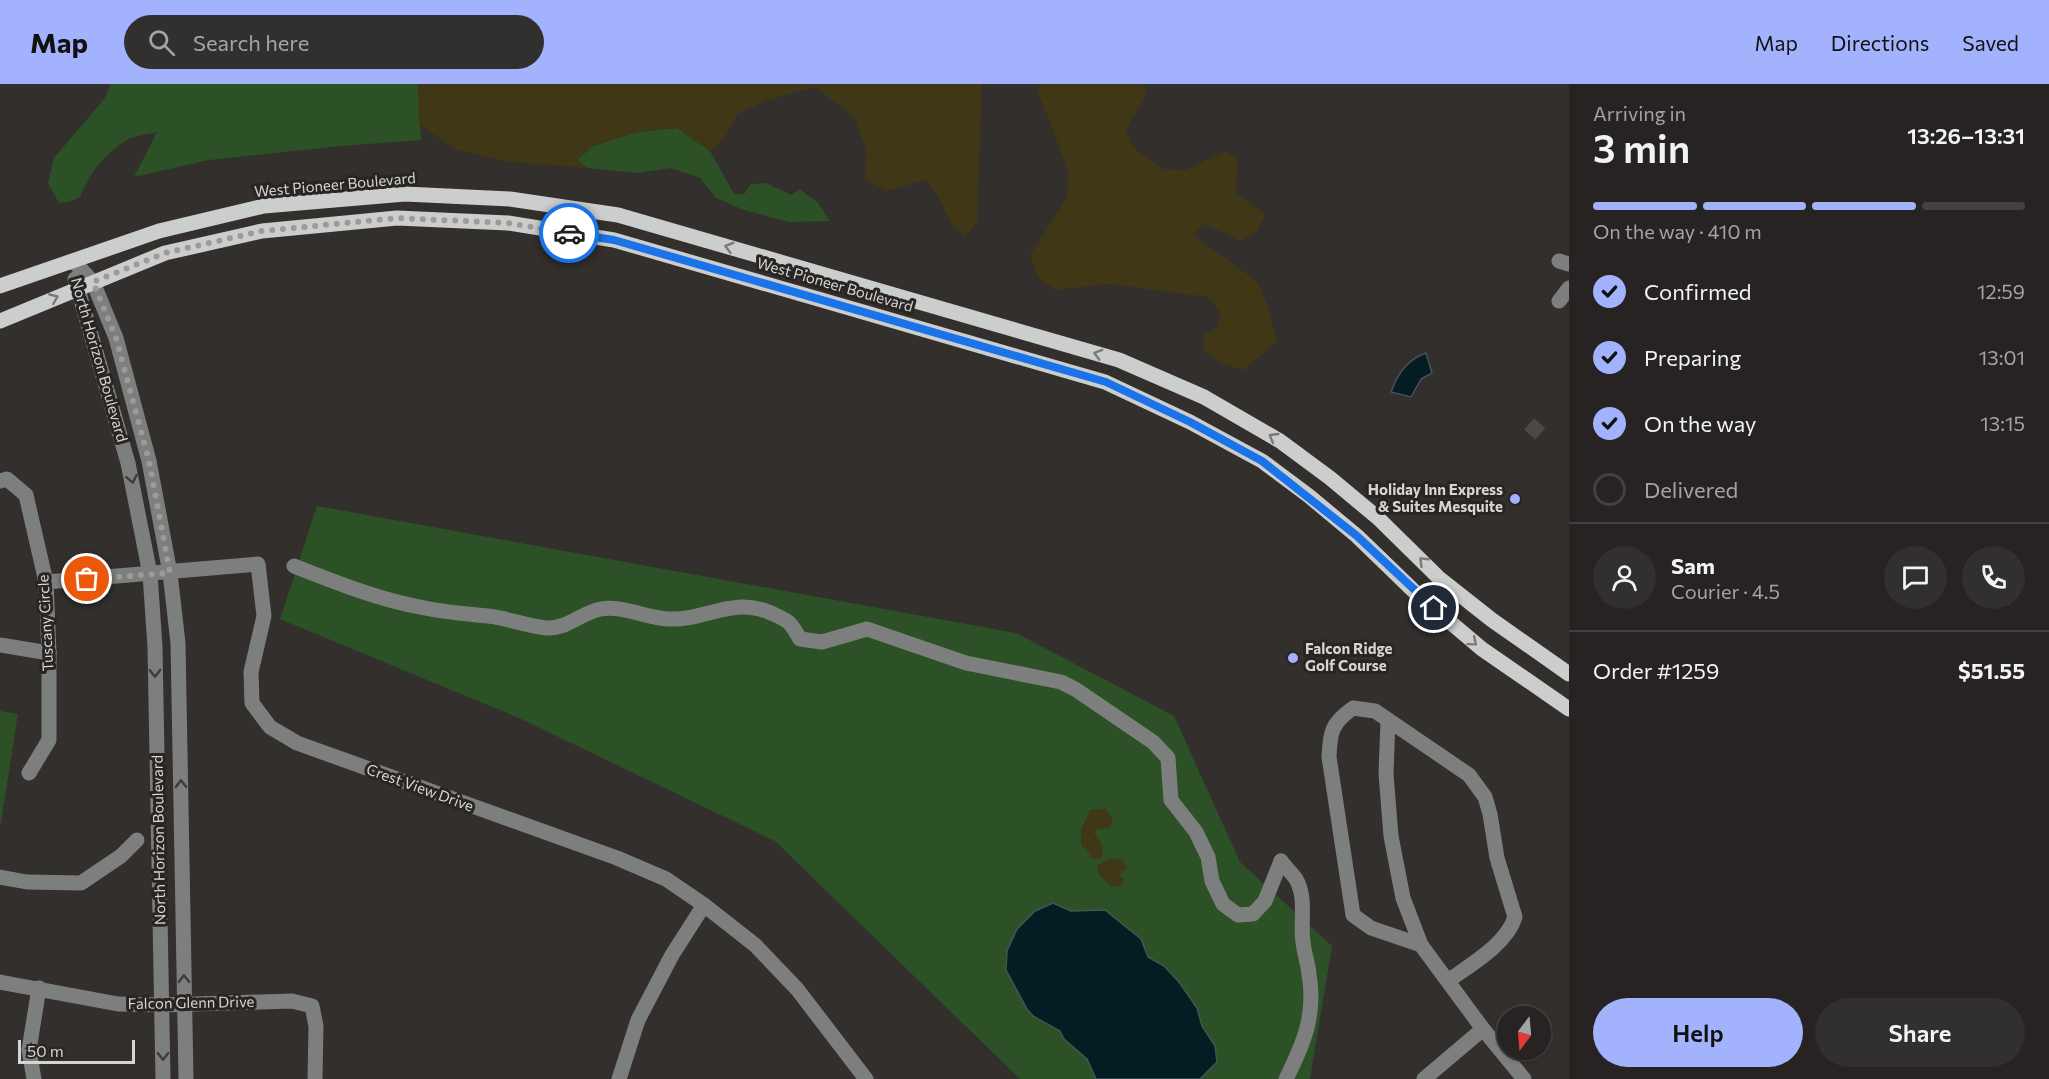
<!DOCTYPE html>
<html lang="en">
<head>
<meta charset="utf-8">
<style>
	:root { --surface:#262322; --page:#322f2f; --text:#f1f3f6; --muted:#a4a4a5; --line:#424040; --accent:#a3b2fd }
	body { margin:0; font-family:Commissioner,sans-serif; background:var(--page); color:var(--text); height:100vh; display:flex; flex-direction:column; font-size:22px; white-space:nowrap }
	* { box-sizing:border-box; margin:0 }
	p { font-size:20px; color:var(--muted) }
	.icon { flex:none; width:33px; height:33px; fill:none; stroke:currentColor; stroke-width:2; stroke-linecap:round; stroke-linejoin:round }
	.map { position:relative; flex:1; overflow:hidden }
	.panel { display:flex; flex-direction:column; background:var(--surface); width:480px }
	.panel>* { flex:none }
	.needle { width:39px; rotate:196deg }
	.controls { position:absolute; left:1497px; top:922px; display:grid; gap:12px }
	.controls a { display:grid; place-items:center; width:54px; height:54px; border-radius:50%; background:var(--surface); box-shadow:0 2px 4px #0004,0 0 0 2px var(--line); font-size:30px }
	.scale { position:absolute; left:18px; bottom:15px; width:117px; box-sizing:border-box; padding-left:6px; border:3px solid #d7d5d3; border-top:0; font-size:16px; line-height:21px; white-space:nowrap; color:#d7d5d3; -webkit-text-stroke:4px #282523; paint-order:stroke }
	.pin { position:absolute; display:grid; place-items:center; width:51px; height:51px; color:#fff; margin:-26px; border:3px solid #fff; border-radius:50%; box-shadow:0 2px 6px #0007 }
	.courier { position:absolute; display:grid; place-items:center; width:60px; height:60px; margin:-30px; border:4px solid #1a73e8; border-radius:50%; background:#fff; color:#222; box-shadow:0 2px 8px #0007 }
	.summary em { font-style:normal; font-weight:600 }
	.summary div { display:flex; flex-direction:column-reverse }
	.summary { display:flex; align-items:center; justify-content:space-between; height:102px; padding:0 24px }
	h1 { font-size:39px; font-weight:600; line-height:45px }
	.bar { display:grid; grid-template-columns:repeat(4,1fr); gap:9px 6px; align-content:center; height:72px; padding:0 24px }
	.bar i { height:8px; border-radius:4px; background:var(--line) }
	.bar .active { background:var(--accent) }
	.bar p { grid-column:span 4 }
	.line { display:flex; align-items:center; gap:15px; padding:0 24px; border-top:2px solid var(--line) }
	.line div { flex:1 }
	.round { display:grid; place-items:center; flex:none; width:63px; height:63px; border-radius:32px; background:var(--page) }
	ol { padding:0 24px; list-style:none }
	li { display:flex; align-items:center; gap:18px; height:66px }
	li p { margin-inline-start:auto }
	li .icon { padding:6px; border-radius:50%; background:var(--accent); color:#111; stroke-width:4 }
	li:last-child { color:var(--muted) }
	li i { width:33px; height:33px; border:3px solid var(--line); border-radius:50% }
	.action { display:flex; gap:12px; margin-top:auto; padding:12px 24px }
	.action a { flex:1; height:69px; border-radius:36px; background:var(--accent); color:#111; font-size:24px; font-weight:600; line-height:69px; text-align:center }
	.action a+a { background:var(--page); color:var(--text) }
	header { display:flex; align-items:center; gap:36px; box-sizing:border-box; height:84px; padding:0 30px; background:var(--accent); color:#111 }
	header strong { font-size:28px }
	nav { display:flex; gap:33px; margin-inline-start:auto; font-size:21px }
	.search { width:420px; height:54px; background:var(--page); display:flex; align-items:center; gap:15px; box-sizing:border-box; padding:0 21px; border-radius:33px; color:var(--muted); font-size:22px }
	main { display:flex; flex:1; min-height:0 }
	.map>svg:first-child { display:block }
	.green { fill:#2d5127 }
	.sand { fill:#3f3716 }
	.water { fill:#041d22; stroke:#435457; stroke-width:1.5 }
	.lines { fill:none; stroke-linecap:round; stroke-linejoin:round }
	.minor-tunnel { stroke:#4b4846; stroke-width:15; stroke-dasharray:15 8; stroke-linecap:butt }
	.minor { stroke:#7d7f7e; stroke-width:15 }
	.major { stroke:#cbcecc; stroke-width:15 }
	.oneway { stroke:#7a7a78 }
	.oneway2 { stroke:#3d3c3a }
	.done { stroke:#9d9b99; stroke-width:6; stroke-dasharray:0 10.8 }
	.route { stroke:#1a73e8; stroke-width:8 }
	.poi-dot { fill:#a3b2fd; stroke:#282523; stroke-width:2 }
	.labels { text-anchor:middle; stroke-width:6; stroke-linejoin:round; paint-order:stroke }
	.street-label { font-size:15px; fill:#d7d5d3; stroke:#282523 }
	.poi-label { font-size:15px; font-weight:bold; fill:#d7d5d3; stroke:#282523; text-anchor:end }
</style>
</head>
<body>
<header>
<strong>Map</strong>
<div class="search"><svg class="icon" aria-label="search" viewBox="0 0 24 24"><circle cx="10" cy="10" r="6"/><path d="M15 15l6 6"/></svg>Search here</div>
<nav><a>Map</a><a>Directions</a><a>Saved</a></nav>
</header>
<main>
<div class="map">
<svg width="1569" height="995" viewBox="0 0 1569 995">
	<rect width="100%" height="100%" fill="#322f2d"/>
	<!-- green -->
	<g class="green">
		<path d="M111 0H418L421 56 341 62 209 76 134 93 157 48C148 50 137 51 129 55 105 68 90 89 80 113L69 118 59 119 48 99 54 74 105 14Z"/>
		<polygon points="677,44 710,67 734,110 744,110 751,100 766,99 791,111 800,105 818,119 830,137 789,138 744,126 716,114 700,94 671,84 637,89 588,84 577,76 593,62 637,48"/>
		<polygon points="317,422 1016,549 1174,632 1240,778 1332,862 1310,995 1020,995 775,757 519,634 280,535"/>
		<polygon points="0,627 18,630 0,744"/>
	</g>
	<!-- sand -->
	<g class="sand">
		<polygon points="418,0 982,0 977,138 965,153 952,142 938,112 926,96 887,107 865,95 866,66 854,33 815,3 769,16 737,30 724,55 710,67 677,44 637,48 593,62 577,76 588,84 508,78 454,65 419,40"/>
		<path d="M1040 0H1144L1147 7C1143 22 1132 32 1126 46L1134 64 1163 85 1185 86 1225 68 1238 74 1236 110 1266 130 1257 148 1241 157 1204 140 1193 151 1258 198 1268 223 1277 257 1244 286 1220 279 1204 268 1203 252 1218 242 1220 228 1208 213 1107 200 1055 206 1038 194 1030 171 1066 115 1069 89 1037 5Z"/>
		<path d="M1105 724 1113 735 1110 744 1096 746 1094 748C1100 757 1106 763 1101 774L1094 775 1090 773 1089 769 1081 761V746L1090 726Z"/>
		<polygon points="1110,774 1121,776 1127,782 1126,786 1119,790 1124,796 1123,800 1115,803 1109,801 1099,791 1097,782"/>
	</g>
	<!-- water -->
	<g class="water">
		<path d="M1426 269 1432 289 1421 295 1411 313 1391 308C1398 289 1407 276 1426 269Z"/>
		<polygon points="1053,819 1071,827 1105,826 1141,855 1148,873 1164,882 1179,898 1197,924 1202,942 1215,962 1217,978 1200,995 1096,995 1087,975 1064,955 1060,947 1033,932 1027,925 1006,886 1007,867 1017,845 1035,827"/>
	</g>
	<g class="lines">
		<!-- minor-tunnel -->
		<polyline class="minor-tunnel" points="1529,340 1545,354"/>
		<!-- minor -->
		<g class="minor">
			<polyline points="73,177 93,198 116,254 149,377 170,489 178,559 186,995"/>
			<polyline points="1559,177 1569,180"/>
			<polyline points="75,195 128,379 150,490 155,563 163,995"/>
			<polyline points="1559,217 1569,204"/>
			<polyline points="0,397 7,395 26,411 46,498 49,569 49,656 29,689"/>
			<path d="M294 482C335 498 377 515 420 523 442 528 465 530 488 532 507 534 526 542 546 544 568 545 580 529 601 525 621 521 647 534 668 535 705 537 732 512 771 529 789 537 790 537 800 555L822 558 867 545 966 579 1061 598 1075 605 1153 658 1168 674 1171 716 1196 748 1208 773 1212 797 1223 820 1238 831 1253 830 1265 817 1281 777"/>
			<polyline points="46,498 258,480 264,532 251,588 252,619 270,643 297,659 617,774 666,795 704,821 755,861 797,905 866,995"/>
			<polyline points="0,561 49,569"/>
			<polyline points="1388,636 1386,690 1391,752 1403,814 1421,861"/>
			<path d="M1281 777C1285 783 1292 789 1296 795 1307 814 1300 838 1303 858 1304 869 1308 879 1309 890 1316 930 1304 959 1286 995"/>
			<polyline points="0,793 27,798 81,799 121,772 137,756"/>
			<path d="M1448 897C1470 881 1507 860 1515 833L1497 774 1490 730 1485 713 1469 691 1375 627 1353 624C1332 639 1330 647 1329 673L1353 831 1371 844 1421 861 1483 945 1524 995"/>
			<polyline points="0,898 118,920 163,921 292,917 312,922 316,942 315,995"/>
			<polyline points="34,995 29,966 39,904"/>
			<polyline points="619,995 638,936 672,871 704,821"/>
			<polyline points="1424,995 1483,945"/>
		</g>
		<!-- major -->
		<g class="major">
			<polyline points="0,202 159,147 264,122 405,110 510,115 618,131 1119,276 1204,313 1280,357 1330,394 1378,434 1440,495 1492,536 1569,590"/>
			<polyline points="0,237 165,169 262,147 397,134 508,139 614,156 1105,298 1190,338 1262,377 1309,412 1357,452 1418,511 1482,565 1569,625"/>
		</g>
	</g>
	<!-- one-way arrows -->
	<defs><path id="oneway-chevron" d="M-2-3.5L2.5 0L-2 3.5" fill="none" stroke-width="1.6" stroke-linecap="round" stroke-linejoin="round" transform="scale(1.5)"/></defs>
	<g class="oneway">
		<use href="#oneway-chevron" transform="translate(729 163) rotate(-164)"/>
		<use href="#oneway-chevron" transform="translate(54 214) rotate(-23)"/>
		<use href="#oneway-chevron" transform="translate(1098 270) rotate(-164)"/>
		<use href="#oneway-chevron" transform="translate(1273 353) rotate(-149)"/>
		<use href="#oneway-chevron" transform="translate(1423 477) rotate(-136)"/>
		<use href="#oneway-chevron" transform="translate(1473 558) rotate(40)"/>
	</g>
	<g class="oneway2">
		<use href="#oneway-chevron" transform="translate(132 395) rotate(79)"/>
		<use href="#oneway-chevron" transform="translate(155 589) rotate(89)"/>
		<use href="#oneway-chevron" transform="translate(181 700) rotate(-91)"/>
		<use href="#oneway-chevron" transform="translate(184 895) rotate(-91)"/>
		<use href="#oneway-chevron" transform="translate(163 972) rotate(90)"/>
	</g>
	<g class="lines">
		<!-- done -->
		<polyline class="done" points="87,495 170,489 149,377 116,254 93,198 165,169 262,147 397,134 508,139 569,149"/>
		<!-- route -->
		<polyline class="route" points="569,149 614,156 1106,298 1190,338 1262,377 1357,452 1434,524"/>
	</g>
	<!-- markers -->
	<g class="poi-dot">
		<circle cx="1515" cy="415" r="6"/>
		<circle cx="1293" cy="574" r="6"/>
	</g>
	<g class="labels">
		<!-- street labels -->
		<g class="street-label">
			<text transform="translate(335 101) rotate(-5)" y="5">West Pioneer Boulevard</text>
			<text transform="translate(835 201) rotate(16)" y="5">West Pioneer Boulevard</text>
			<text transform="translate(99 276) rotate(74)" y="5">North Horizon Boulevard</text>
			<text transform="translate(46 539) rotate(-93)" y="5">Tuscany Circle</text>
			<text transform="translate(420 704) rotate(20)" y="5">Crest View Drive</text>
			<text transform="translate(159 756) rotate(-91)" y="5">North Horizon Boulevard</text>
			<text transform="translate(191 919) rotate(-1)" y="5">Falcon Glenn Drive</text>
		</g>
		<!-- poi labels -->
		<g class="poi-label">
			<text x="1503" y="411">Holiday Inn Express<tspan x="1503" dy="17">&amp; Suites Mesquite</tspan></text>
			<text x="1305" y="570" text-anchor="start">Falcon Ridge<tspan x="1305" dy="17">Golf Course</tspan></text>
		</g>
	</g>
</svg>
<div class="controls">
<a><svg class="needle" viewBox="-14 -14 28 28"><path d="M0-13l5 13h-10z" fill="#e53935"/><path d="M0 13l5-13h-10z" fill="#a4a4a5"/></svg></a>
</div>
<div class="scale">50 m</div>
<div class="pin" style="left:87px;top:495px;background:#ea580c"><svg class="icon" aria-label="bag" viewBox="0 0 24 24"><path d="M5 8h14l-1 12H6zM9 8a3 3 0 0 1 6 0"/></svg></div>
<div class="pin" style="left:1434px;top:524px;background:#1f2937"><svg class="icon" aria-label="home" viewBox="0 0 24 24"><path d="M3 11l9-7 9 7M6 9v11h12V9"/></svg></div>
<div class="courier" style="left:569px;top:149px"><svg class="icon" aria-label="car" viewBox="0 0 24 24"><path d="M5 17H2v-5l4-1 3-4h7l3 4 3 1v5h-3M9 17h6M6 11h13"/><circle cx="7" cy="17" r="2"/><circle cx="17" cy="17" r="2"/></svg></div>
</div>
<section class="panel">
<div class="summary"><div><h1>3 min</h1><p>Arriving in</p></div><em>13:26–13:31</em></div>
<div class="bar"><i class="active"></i><i class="active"></i><i class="active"></i><i></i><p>On the way · 410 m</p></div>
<ol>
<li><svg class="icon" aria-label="check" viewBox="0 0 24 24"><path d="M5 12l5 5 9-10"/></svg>Confirmed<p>12:59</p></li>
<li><svg class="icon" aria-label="check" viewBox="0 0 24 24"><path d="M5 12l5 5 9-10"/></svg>Preparing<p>13:01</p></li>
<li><svg class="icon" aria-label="check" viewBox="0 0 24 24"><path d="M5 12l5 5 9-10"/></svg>On the way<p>13:15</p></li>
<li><i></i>Delivered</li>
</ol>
<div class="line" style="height:108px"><a class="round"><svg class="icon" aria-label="person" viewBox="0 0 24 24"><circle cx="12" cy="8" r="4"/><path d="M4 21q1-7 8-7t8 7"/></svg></a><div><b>Sam</b><p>Courier · 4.5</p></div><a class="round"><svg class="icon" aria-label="chat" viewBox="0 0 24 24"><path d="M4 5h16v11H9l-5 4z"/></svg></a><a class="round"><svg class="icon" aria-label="phone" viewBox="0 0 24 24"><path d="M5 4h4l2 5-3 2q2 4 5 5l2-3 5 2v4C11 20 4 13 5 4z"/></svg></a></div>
<div class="line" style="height:78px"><div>Order #1259</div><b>$51.55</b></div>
<div class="action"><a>Help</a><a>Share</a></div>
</section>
</main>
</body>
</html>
